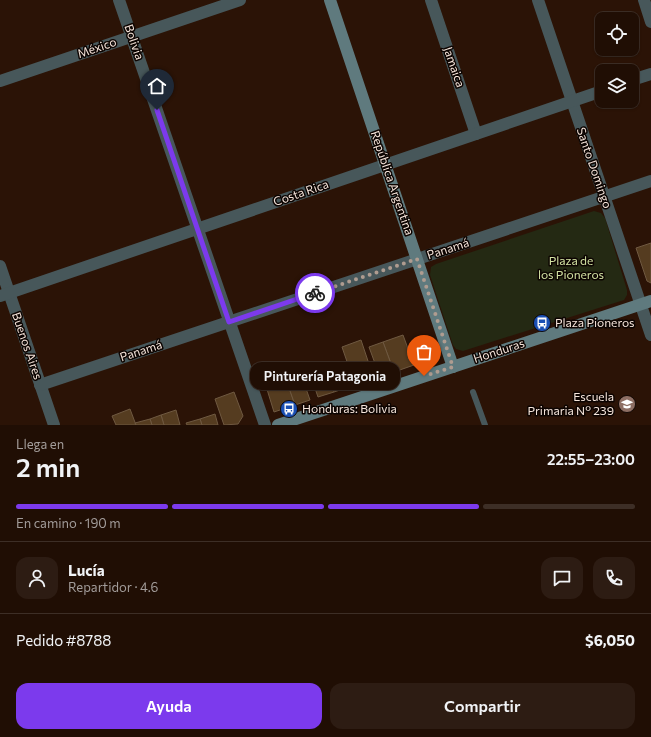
<!DOCTYPE html>
<html lang="es">
<head>
<meta charset="utf-8">
<style>
	:root { --surface:#200e04; --page:#2d1c13; --text:#f1f3f6; --muted:#a29c9a; --line:#3d2e26; --accent:#7c3aed }
	body { margin:0; font-family:Commissioner,sans-serif; background:var(--page); color:var(--text); height:100vh; display:flex; flex-direction:column; font-size:15px; white-space:nowrap }
	* { box-sizing:border-box; margin:0 }
	p { font-size:13px; color:var(--muted) }
	.icon { flex:none; width:22px; height:22px; fill:none; stroke:currentColor; stroke-width:2; stroke-linecap:round; stroke-linejoin:round }
	.map { position:relative; height:425px; overflow:hidden }
	.details { display:flex; flex-direction:column; background:var(--surface); flex:1 }
	.details>* { flex:none }
	.tools { position:absolute; left:595px; top:12px; display:grid; gap:8px }
	.tools a { display:grid; place-items:center; width:44px; height:44px; border-radius:8px; background:var(--surface); box-shadow:0 1px 3px #0004,0 0 0 1px var(--line); font-size:20px }
	.pin { position:absolute; display:grid; place-items:center; width:34px; height:34px; color:#fff; margin:-41px -17px; border-radius:50% 50% 50% 0; rotate:-45deg; box-shadow:0 0 4px #0007 }
	.pin .icon { rotate:45deg }
	.courier { position:absolute; display:grid; place-items:center; width:40px; height:40px; margin:-20px; border:3px solid #7c3aed; border-radius:50%; background:#fff; color:#222; box-shadow:0 1px 5px #0007 }
	.bubble { position:absolute; height:28px; border-radius:12px; background:var(--surface); box-shadow:0 1px 3px #0004,0 0 0 1px var(--line); font-size:13px; font-weight:600; line-height:28px; text-align:center }
	.summary em { font-style:normal; font-weight:600 }
	.summary div { display:flex; flex-direction:column-reverse }
	.summary { display:flex; align-items:center; justify-content:space-between; height:68px; padding:0 16px }
	h1 { font-size:26px; font-weight:600; line-height:30px }
	.bar { display:grid; grid-template-columns:repeat(4,1fr); gap:6px 4px; align-content:center; height:48px; padding:0 16px }
	.bar i { height:5px; border-radius:3px; background:var(--line) }
	.bar .current { background:var(--accent) }
	.bar p { grid-column:span 4 }
	.line { display:flex; align-items:center; gap:10px; padding:0 16px; border-top:1px solid var(--line) }
	.line div { flex:1 }
	.round { display:grid; place-items:center; flex:none; width:42px; height:42px; border-radius:12px; background:var(--page) }
	.button { display:flex; gap:8px; margin-top:auto; padding:8px 16px }
	.button a { flex:1; height:46px; border-radius:12px; background:var(--accent); color:#fff; font-size:16px; font-weight:600; line-height:46px; text-align:center }
	.button a+a { background:var(--page); color:var(--text) }
	.map>svg:first-child { display:block }
	.green { fill:#242913 }
	.building { fill:#553c20; stroke:#6f5941 }
	.lines { fill:none; stroke-linecap:round; stroke-linejoin:round }
	.lane { stroke:#47575a; stroke-width:6 }
	.street { stroke:#47575a; stroke-width:12 }
	.secondary { stroke:#5f7a7e; stroke-width:12 }
	.done { stroke:#af9c90; stroke-width:4; stroke-dasharray:0 7.2 }
	.route { stroke:#7c3aed; stroke-width:5 }
	.labels { text-anchor:middle; stroke-width:3; stroke-linejoin:round; paint-order:stroke }
	.street-label { font-size:12px; fill:#f6e5db; stroke:#0c0401 }
	.park-label { font-size:12px; fill:#d4e3a3; stroke:#0c0401 }
	.poi-label { font-size:12px; fill:#f6e5db; stroke:#0c0401; text-anchor:start }
</style>
</head>
<body>
<div class="map">
<svg width="651" height="425" viewBox="0 0 651 425">
	<rect width="100%" height="100%" fill="#2b1306"/>
	<!-- green -->
	<polygon class="green" points="594,211 601,213 605,218 627,290 627,295 624,300 463,351 456,349 453,345 430,275 431,267 436,264"/>
	<!-- building -->
	<g class="building">
		<polygon points="651,243 651,283 647,281 636,248"/>
		<polygon points="403,335 414,365 394,372 383,342"/>
		<polygon points="361,340 374,379 355,385 342,347"/>
		<polygon points="383,342 394,372 380,377 369,347"/>
		<polygon points="428,343 431,353 429,360 414,365 408,350"/>
		<polygon points="324,363 334,392 318,397 308,368"/>
		<polygon points="350,370 355,385 334,392 329,377"/>
		<polygon points="286,379 295,405 274,412 266,386"/>
		<polygon points="303,380 310,400 295,405 288,385"/>
		<polygon points="234,392 243,416 238,424 224,425 215,399"/>
		<polygon points="130,409 136,425 116,425 112,416"/>
		<polygon points="176,410 180,425 164,425 161,415"/>
		<polygon points="215,414 218,425 202,425 200,419"/>
		<polygon points="161,415 164,425 152,425 150,419"/>
		<polygon points="150,419 152,425 136,425 135,423"/>
		<polygon points="200,419 202,425 187,425 186,423"/>
	</g>
	<g class="lines">
		<!-- lane -->
		<polyline class="lane" points="473,392 485,425"/>
		<!-- street -->
		<g class="street">
			<polyline points="119,0 265,425"/>
			<polyline points="431,0 476,134"/>
			<polyline points="538,0 651,335"/>
			<polyline points="644,0 651,22"/>
			<polyline points="632,80 651,74"/>
			<polyline points="0,81 240,0"/>
			<polyline points="0,266 54,425"/>
			<polyline points="0,296 602,91"/>
			<polyline points="40,385 651,181"/>
		</g>
		<!-- secondary -->
		<g class="secondary">
			<polyline points="330,0 453,367"/>
			<polyline points="278,425 651,301"/>
		</g>
	</g>
	<g class="lines">
		<!-- done -->
		<polyline class="done" points="315,293 417,259 453,367 424,376"/>
		<!-- route -->
		<polyline class="route" points="157,110 229,322 315,293"/>
	</g>
	<!-- icons -->
	<defs>
		<g id="bus-disc" transform="scale(0.9)"><circle r="9.5" fill="#1a4fb4" stroke="#0c0401"/><path d="M-5-6H5V4H4V6H2V4H-2V6H-4V4H-5ZM-3.5-4V0h7V-4ZM-3.5 1.2v1.5H-2V1.2ZM2 1.2v1.5H3.5V1.2Z" fill="#fff"/></g>
		<g id="school-disc" transform="scale(0.9)"><circle r="9.5" fill="#8d6e63" stroke="#0c0401"/><path d="M0-5L7-2L0 1L-7-2ZM-4 1L0 2.5L4 1V4Q0 6-4 4Z" fill="#fff"/></g>
	</defs>
	<g fill-rule="evenodd">
		<use href="#bus-disc" x="542" y="323"/>
		<use href="#school-disc" x="627" y="404"/>
		<use href="#bus-disc" x="289" y="409"/>
	</g>
	<g class="labels">
		<!-- street labels -->
		<g class="street-label">
			<text transform="translate(134 42) rotate(71)" y="4">Bolivia</text>
			<text transform="translate(97 48) rotate(-19)" y="4">México</text>
			<text transform="translate(454 67) rotate(71)" y="4">Jamaica</text>
			<text transform="translate(594 168) rotate(71)" y="4">Santo Domingo</text>
			<text transform="translate(392 183) rotate(71)" y="4">República Argentina</text>
			<text transform="translate(301 193) rotate(-19)" y="4">Costa Rica</text>
			<text transform="translate(448 249) rotate(-18)" y="4">Panamá</text>
			<text transform="translate(27 346) rotate(71)" y="4">Buenos Aires</text>
			<text transform="translate(141 351) rotate(-18)" y="4">Panamá</text>
			<text transform="translate(499 351) rotate(-18)" y="4">Honduras</text>
		</g>
		<!-- park labels -->
		<g class="park-label">
			<text x="571" y="265">Plaza de<tspan x="571" dy="14">los Pioneros</tspan></text>
		</g>
		<!-- poi labels -->
		<g class="poi-label">
			<text x="555" y="327">Plaza Pioneros</text>
			<text x="614" y="401" text-anchor="end">Escuela<tspan x="614" dy="14">Primaria N° 239</tspan></text>
			<text x="302" y="413">Honduras: Bolivia</text>
		</g>
	</g>
</svg>
<div class="tools">
<a><svg class="icon" aria-label="locate" viewBox="0 0 24 24"><circle cx="12" cy="12" r="6"/><path d="M12 2v4M12 18v4M2 12h4M18 12h4"/></svg></a>
<a><svg class="icon" aria-label="layers" viewBox="0 0 24 24"><path d="M12 4l9 5-9 5-9-5zM3 14l9 5 9-5"/></svg></a>
</div>
<div class="pin" style="left:424px;top:376px;background:#ea580c"><svg class="icon" aria-label="bag" viewBox="0 0 24 24"><path d="M5 8h14l-1 12H6zM9 8a3 3 0 0 1 6 0"/></svg></div>
<div class="pin" style="left:157px;top:110px;background:#1f2937"><svg class="icon" aria-label="home" viewBox="0 0 24 24"><path d="M3 11l9-7 9 7M6 9v11h12V9"/></svg></div>
<div class="courier" style="left:315px;top:293px"><svg class="icon" aria-label="bike" viewBox="0 0 24 24"><circle cx="6" cy="16" r="4"/><circle cx="18" cy="16" r="4"/><path d="M6 16l4-8h5l3 8M10 8l3 8H6M13 5h3"/></svg></div>
<div class="bubble" style="left:250px;top:362px;width:150px">Pinturería Patagonia</div>
</div>
<section class="details">
<div class="summary"><div><h1>2 min</h1><p>Llega en</p></div><em>22:55–23:00</em></div>
<div class="bar"><i class="current"></i><i class="current"></i><i class="current"></i><i></i><p>En camino · 190 m</p></div>
<div class="line" style="height:72px"><a class="round"><svg class="icon" aria-label="person" viewBox="0 0 24 24"><circle cx="12" cy="8" r="4"/><path d="M4 21q1-7 8-7t8 7"/></svg></a><div><b>Lucía</b><p>Repartidor · 4.6</p></div><a class="round"><svg class="icon" aria-label="chat" viewBox="0 0 24 24"><path d="M4 5h16v11H9l-5 4z"/></svg></a><a class="round"><svg class="icon" aria-label="phone" viewBox="0 0 24 24"><path d="M5 4h4l2 5-3 2q2 4 5 5l2-3 5 2v4C11 20 4 13 5 4z"/></svg></a></div>
<div class="line" style="height:52px"><div>Pedido #8788</div><b>$6,050</b></div>
<div class="button"><a>Ayuda</a><a>Compartir</a></div>
</section>
</body>
</html>
